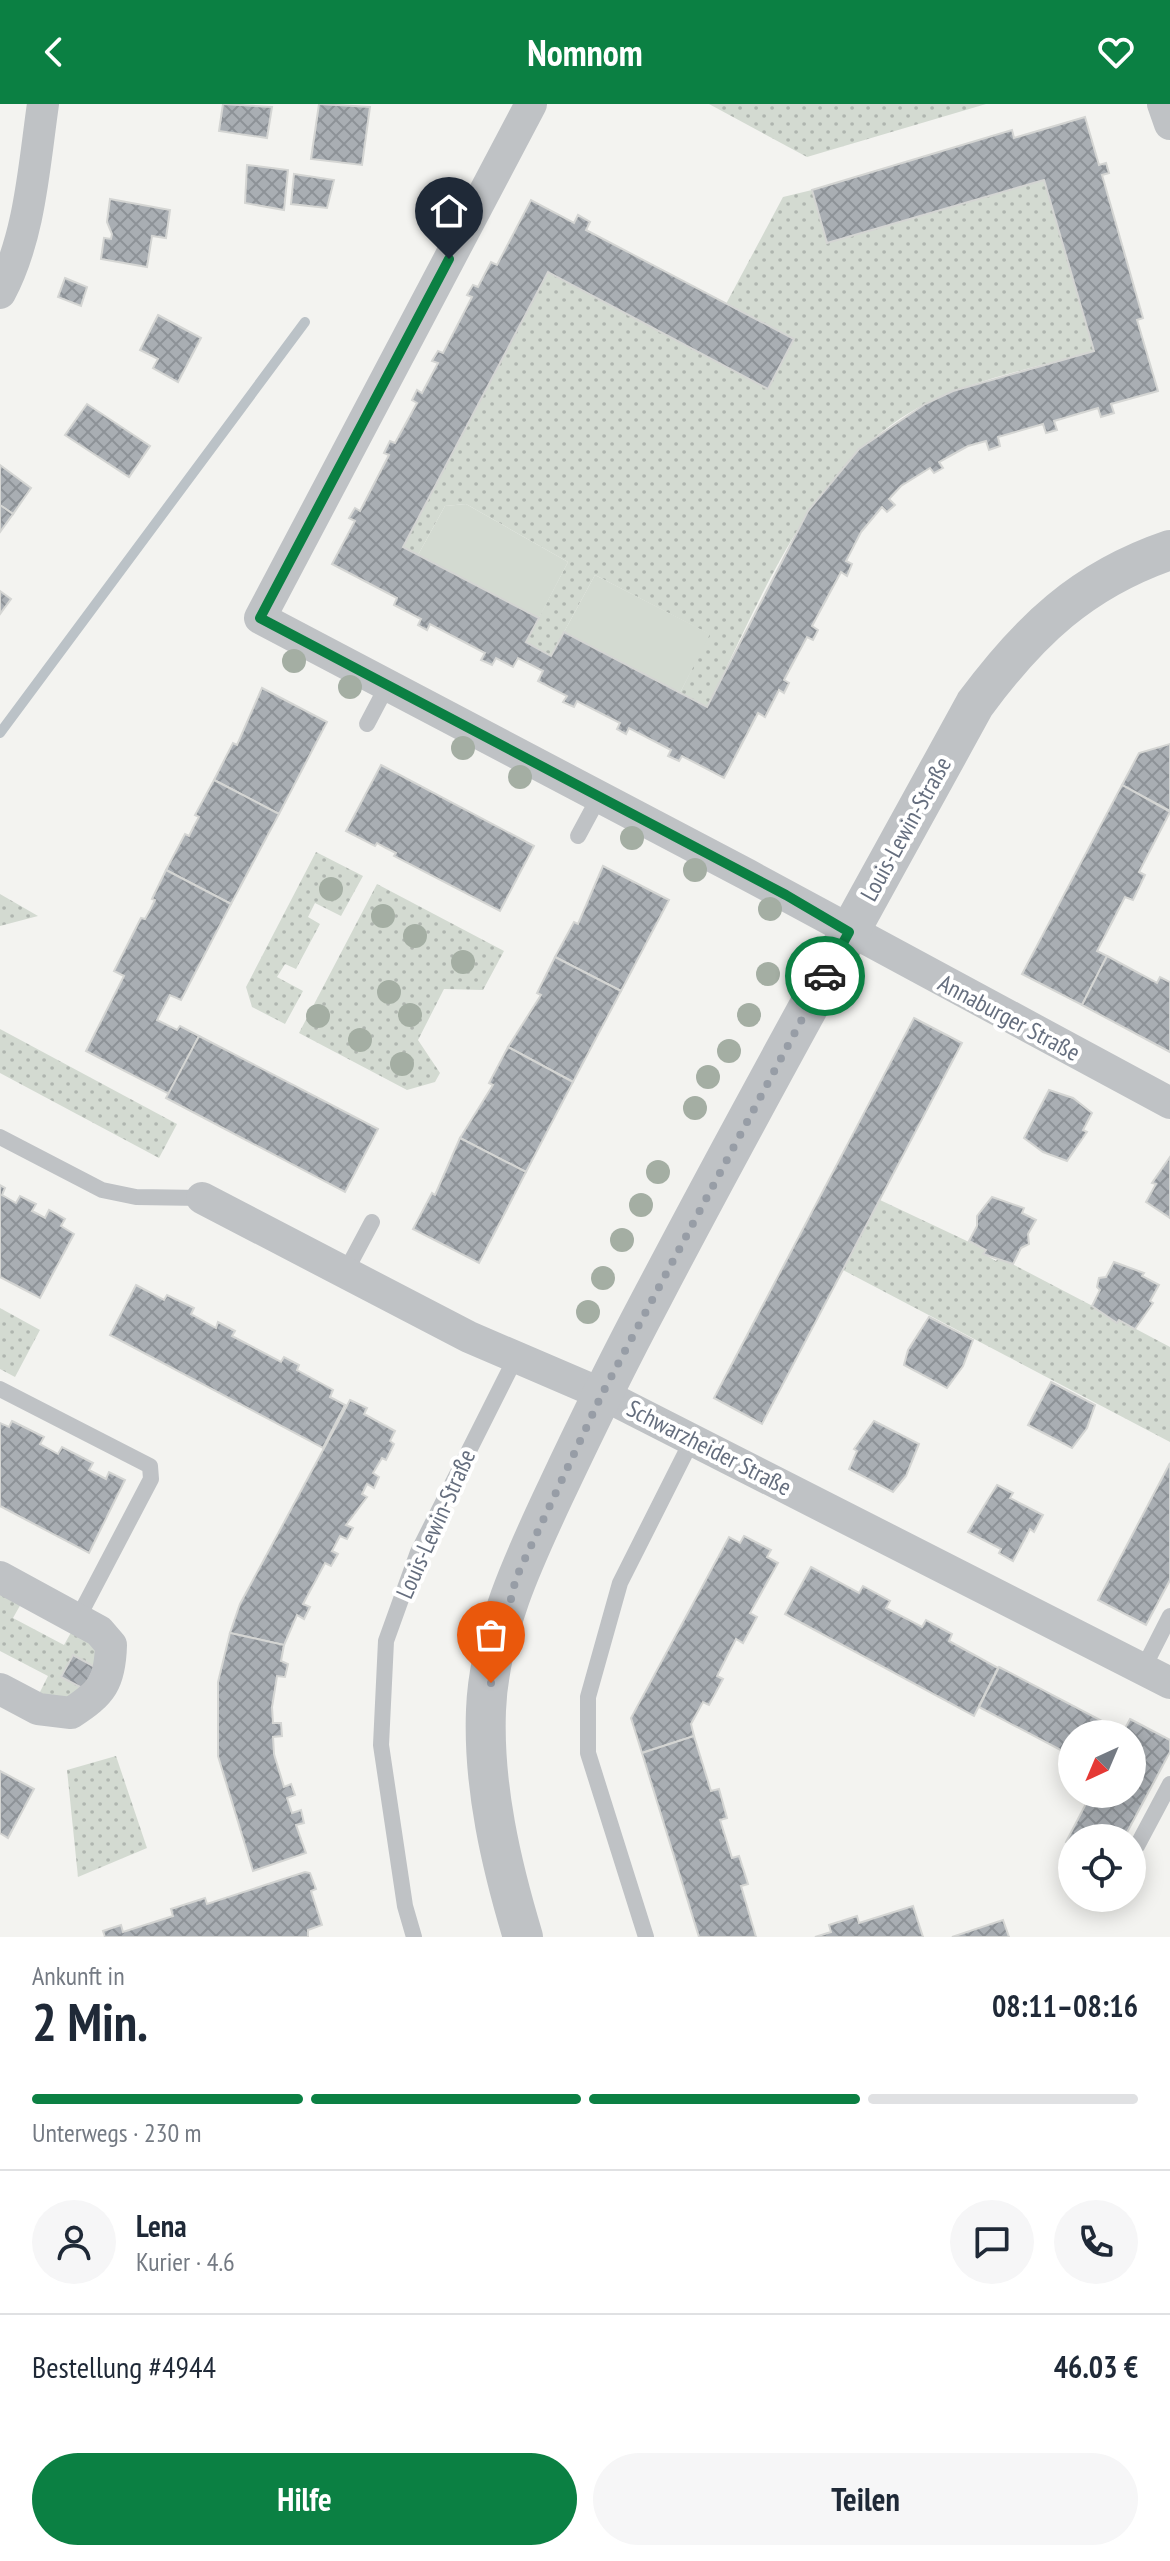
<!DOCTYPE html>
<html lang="de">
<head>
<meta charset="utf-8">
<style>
	:root { --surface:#fff; --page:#f6f6f7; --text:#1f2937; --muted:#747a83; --line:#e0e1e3; --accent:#0b8043 }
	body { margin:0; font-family:"PT Sans Narrow",sans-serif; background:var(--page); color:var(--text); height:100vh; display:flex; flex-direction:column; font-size:30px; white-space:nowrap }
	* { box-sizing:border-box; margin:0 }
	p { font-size:26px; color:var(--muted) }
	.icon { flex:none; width:44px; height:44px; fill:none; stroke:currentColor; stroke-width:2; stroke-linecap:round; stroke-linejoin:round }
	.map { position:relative; height:1833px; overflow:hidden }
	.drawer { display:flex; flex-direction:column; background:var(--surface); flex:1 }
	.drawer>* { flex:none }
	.needle { width:52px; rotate:224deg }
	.controls { position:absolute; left:1058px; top:1616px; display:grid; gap:16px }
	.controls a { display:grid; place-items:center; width:88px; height:88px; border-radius:50%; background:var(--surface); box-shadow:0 4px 20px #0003; font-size:40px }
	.pin { position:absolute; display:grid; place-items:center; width:68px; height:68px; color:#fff; margin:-82px -34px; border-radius:50% 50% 50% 0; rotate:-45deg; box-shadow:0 0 8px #0007 }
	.pin .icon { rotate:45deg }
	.courier { position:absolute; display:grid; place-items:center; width:80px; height:80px; margin:-40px; border:6px solid #0b8043; border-radius:50%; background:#fff; color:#222; box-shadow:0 2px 10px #0007 }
	.overview em { font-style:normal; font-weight:700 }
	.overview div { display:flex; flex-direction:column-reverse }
	.overview { display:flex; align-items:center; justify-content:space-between; height:136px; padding:0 32px }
	h1 { font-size:52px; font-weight:700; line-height:60px }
	.bar { display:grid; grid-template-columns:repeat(4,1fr); gap:12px 8px; align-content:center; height:96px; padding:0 32px }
	.bar i { height:10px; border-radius:6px; background:var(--line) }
	.bar .on { background:var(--accent) }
	.bar p { grid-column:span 4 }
	.line { display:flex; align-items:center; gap:20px; padding:0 32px; border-top:2px solid var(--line) }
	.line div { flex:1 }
	.round { display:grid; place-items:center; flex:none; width:84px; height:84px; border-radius:42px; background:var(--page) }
	.button { display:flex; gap:16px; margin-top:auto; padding:16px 32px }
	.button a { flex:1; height:92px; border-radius:48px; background:var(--accent); color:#fff; font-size:32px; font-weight:700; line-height:92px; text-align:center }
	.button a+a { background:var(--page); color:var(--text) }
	header { display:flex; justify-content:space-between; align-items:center; height:104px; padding:0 32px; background:var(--accent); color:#fff; font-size:36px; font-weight:700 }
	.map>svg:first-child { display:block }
	.grass { fill:url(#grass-dots) }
	.garden { fill:#d3dad1 }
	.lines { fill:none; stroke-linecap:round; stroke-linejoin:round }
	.stream { stroke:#bbc2c7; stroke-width:10 }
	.building { fill:url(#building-cross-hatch); stroke:#d4d5d3; stroke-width:2 }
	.service { stroke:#bfc2c5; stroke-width:16 }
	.minor { stroke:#bfc2c5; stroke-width:32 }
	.tertiary { stroke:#bfc2c5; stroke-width:40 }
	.tree { fill:#a4aea3 }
	.done { stroke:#979da6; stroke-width:8; stroke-dasharray:0 14.4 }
	.route { stroke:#0b8043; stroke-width:10 }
	.labels { text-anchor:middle; stroke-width:8; stroke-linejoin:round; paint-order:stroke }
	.street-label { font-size:24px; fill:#656e7e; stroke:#fff }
</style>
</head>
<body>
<header><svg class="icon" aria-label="back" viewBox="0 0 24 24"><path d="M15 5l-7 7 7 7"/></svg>Nomnom<svg class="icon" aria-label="heart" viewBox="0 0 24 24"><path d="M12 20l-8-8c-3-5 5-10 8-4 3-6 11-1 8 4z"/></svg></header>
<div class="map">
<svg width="1170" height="1833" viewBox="0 0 1170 1833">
	<defs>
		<pattern id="grass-dots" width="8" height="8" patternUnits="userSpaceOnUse" patternTransform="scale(2)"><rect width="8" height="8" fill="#d3dad1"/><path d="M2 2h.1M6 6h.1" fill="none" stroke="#afb5af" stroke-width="1.8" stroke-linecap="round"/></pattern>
		<pattern id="building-cross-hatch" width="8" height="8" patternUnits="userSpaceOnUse" patternTransform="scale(2)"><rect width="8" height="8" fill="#a9aeb3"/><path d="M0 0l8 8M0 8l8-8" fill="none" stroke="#8d9297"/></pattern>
	</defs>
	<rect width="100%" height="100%" fill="#f3f3f0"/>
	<!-- grass -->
	<g class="grass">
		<polygon points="709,0 986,0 807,53"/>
		<path d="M1044 76 1094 247C1039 263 978 274 927 299 810 358 763 493 707 603L680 589 709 530 595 471 551 552 526 538 568 458 466 400 445 402 418 451 403 443 548 168 768 285 794 235 726 200 783 93 812 86 828 139Z"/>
		<polygon points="316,748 363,772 341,812 315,799 308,813 320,820 296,865 285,860 277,873 303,887 285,920 252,903 246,883"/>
		<polygon points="377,780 504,847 483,886 444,885 418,936 440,969 435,978 407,986 299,929"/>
		<polygon points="0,790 38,812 0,822"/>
		<polygon points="0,925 177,1020 159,1054 0,969"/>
		<polygon points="880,1096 986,1146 984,1150 996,1157 999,1153 1106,1209 1117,1219 1119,1216 1170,1243 1170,1338 843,1166"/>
		<polygon points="0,1204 40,1226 15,1273 0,1265"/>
		<polygon points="0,1488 22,1498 13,1514 64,1541 73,1525 94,1539 101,1560 82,1595 39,1590 48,1572 0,1547"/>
		<polygon points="116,1652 147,1744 78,1773 67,1666"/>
	</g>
	<!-- garden -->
	<g class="garden">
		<polygon points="466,400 568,458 539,514 418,451 445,402"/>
		<polygon points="595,471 710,530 680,589 564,528"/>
	</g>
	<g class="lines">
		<!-- stream -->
		<polyline class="stream" points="0,629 305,218"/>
	</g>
	<!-- building -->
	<g class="building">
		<polygon points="223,0 272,3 267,34 219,27"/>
		<polygon points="319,0 370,3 362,61 311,55"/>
		<polygon points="1085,13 1099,61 1106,59 1109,69 1102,71 1143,214 1137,216 1158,287 1111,300 1114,309 1101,313 1098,304 1054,317 1057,326 1046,329 1043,320 998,333 1000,342 989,346 986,337 968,342 939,358 943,364 934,369 930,364 901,382 889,395 895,401 887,408 882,403 861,428 846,457 852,460 847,472 841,468 812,522 818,526 813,536 807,533 784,576 789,579 784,589 779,586 765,613 758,609 724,674 682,652 679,657 668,652 671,646 629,624 626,630 617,625 620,619 577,597 574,603 563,598 567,592 538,577 543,567 518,554 513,563 496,554 492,561 481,556 485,549 430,520 427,526 418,521 421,515 394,501 397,494 332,460 355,417 349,414 355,404 360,407 389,351 384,349 390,337 395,339 417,299 412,296 417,286 422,289 438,259 432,257 438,247 443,249 472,193 467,191 473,181 478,183 491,158 497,161 531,96 574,119 578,111 590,118 586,126 794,235 768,285 548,168 403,443 539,514 526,538 540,546 551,552 564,528 707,603 808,407 859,345 925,300 953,287 1094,247 1044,76 827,139 812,86 1012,26 1014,34"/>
		<polygon points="247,61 288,66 284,106 245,99"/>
		<polygon points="294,70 334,76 327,104 291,100"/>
		<polygon points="110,95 170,106 166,134 152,132 147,163 101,155 104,134 111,135 112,130 107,118"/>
		<polygon points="65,174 87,183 81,202 58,193"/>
		<polygon points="158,211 201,234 178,278 153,264 158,255 140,246"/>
		<polygon points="87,300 150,342 129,373 65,331"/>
		<polygon points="0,361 31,384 13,410 0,401"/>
		<polygon points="0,401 13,410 0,428"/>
		<polygon points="0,487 11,495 0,510"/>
		<polygon points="262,584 327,618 279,710 214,676 233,639 237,641"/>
		<polygon points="1170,640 1170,707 1122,681 1139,649"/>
		<polygon points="381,661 534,742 500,807 394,752 396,749 386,744 377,739 375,742 346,727"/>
		<polygon points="214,676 279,710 231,800 166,766 185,730 189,732 194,722 199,713 195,711"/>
		<polygon points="1122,681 1170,708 1139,768 1145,771 1133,796 1125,793 1097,847 1107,852 1082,901 1022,870"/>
		<polygon points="603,762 669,796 621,887 555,853 574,818 578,820"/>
		<polygon points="166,766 231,800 181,896 170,891 157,916 177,926 180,922 199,932 169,990 86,947 124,872 114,867 141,814 145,815 150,806 155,796 152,795"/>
		<polygon points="1107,852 1157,879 1160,873 1170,878 1170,948 1082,901"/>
		<polygon points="555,853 621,887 573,978 508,943 541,891 537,889"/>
		<polygon points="914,914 962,939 762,1320 714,1294"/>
		<polygon points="199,932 378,1025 345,1088 166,994"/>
		<polygon points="508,943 573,978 526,1068 460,1034 493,981 489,979"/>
		<polygon points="1049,986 1073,994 1092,1009 1083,1026 1087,1028 1067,1057 1043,1048 1024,1034"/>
		<polygon points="460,1034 526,1068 479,1159 413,1125 432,1089 435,1091"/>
		<polygon points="1170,1053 1170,1114 1146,1098 1156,1080 1152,1079"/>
		<polygon points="0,1081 5,1084 2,1091 16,1099 20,1092 36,1100 32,1107 45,1114 49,1106 65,1115 61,1122 74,1130 40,1194 0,1173"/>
		<polygon points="992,1093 1024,1104 1022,1109 1036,1116 1028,1130 1029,1140 1021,1144 1013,1160 983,1150 986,1146 969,1137 977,1122 977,1112"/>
		<polygon points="1114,1158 1144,1169 1142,1172 1159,1181 1150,1197 1153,1199 1135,1225 1119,1216 1117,1219 1092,1202 1100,1186 1097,1183 1099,1174 1106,1173"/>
		<polygon points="136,1181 164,1196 167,1191 194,1204 191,1210 216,1224 218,1218 235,1227 232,1232 281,1258 284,1253 299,1261 297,1266 333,1286 330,1293 345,1301 323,1344 110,1231"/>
		<polygon points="929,1213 973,1236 963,1262 947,1284 904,1261 908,1246"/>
		<polygon points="1051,1278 1095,1301 1087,1324 1072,1344 1028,1321"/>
		<polygon points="350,1296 367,1304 364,1310 395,1327 390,1337 394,1340 386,1356 382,1354 373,1369 379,1373 374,1384 367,1380 362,1390 367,1393 346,1421 353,1424 347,1435 340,1432 332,1447 338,1450 331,1462 325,1459 303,1500 310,1503 304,1515 297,1511 284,1541 230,1529 240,1500"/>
		<polygon points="12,1317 44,1333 40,1340 58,1350 62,1343 93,1359 89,1366 106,1375 109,1368 125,1376 89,1449 0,1402 0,1319 9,1323"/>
		<polygon points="874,1317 919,1340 906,1372 893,1388 849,1365 857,1347 854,1345"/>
		<polygon points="1170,1359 1170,1476 1146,1521 1098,1496"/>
		<polygon points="997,1381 1013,1389 1010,1394 1043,1411 1034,1428 1030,1425 1013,1457 999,1449 1001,1445 968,1428"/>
		<polygon points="744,1432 771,1446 767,1453 778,1459 750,1509 757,1513 743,1539 736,1535 717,1572 723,1575 709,1601 703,1598 691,1620 694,1632 642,1649 631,1614 729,1433 740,1439"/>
		<polygon points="811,1463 859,1489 863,1482 890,1497 886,1504 922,1523 926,1516 952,1530 949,1537 998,1564 974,1612 785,1510"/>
		<polygon points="230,1529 284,1541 281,1557 288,1560 285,1573 277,1572 272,1603 273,1619 281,1619 282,1632 273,1633 274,1650 284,1683 291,1680 295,1691 287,1694 292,1709 301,1706 304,1719 296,1721 306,1749 253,1767 218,1652 218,1578"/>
		<polygon points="73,1551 95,1563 84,1585 61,1573"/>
		<polygon points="999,1563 1123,1628 1122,1630 1072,1630 1072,1652 979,1603"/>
		<polygon points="1130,1615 1170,1636 1170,1648 1124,1734 1072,1734 1072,1741 1066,1738 1091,1690 1132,1690 1132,1630 1122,1630"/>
		<polygon points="694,1632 711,1687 719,1685 727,1714 720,1716 732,1754 739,1752 748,1780 741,1782 756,1833 699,1833 642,1649"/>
		<polygon points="0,1667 34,1685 8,1734 0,1729"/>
		<polygon points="305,1768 310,1769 316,1785 311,1787 322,1821 308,1826 308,1833 105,1833 103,1827 121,1821 123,1828 173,1812 171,1805 205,1794 207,1800"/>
		<polygon points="913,1802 923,1833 815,1833 831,1828 829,1821 857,1812 859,1819"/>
		<polygon points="1003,1816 1009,1833 952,1833"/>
	</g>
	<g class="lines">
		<!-- service -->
		<g class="service">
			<polyline points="367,620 387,582"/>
			<polyline points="578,732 599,693"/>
			<polyline points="0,1033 102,1086 136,1093 202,1094"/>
			<polyline points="346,1167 372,1118"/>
			<polyline points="0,1285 150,1362 151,1375 77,1516"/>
			<polyline points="1143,1565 1170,1512"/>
			<polyline points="1137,1742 1170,1680"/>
			<polyline points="414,1833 405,1802 381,1641 386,1537 418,1448 516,1253"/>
			<polyline points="646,1833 588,1649 588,1593 620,1479 692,1336"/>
		</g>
		<!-- minor -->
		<g class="minor">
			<polyline points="531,0 260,514 748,771 1170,999"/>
			<polyline points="1163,0 1170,20"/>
			<path d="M0 189C30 133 34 62 43 0"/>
			<polyline points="202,1094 469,1233 602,1290 1170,1579"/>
			<path d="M0 1473 99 1527 111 1541C110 1578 102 1589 71 1609L38 1605 0 1585"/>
		</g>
		<!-- tertiary -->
		<path class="tertiary" d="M523 1833C501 1760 483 1682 486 1606 489 1529 524 1455 556 1387 587 1321 619 1256 653 1192 757 993 867 797 975 600 1029 527 1082 476 1170 446"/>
	</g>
	<!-- trees -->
	<g class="tree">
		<circle cx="294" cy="557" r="12"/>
		<circle cx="350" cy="583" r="12"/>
		<circle cx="463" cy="644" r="12"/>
		<circle cx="520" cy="673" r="12"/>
		<circle cx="632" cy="734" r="12"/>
		<circle cx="695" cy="766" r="12"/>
		<circle cx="331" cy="785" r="12"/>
		<circle cx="770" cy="805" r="12"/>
		<circle cx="383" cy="812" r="12"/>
		<circle cx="415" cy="832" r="12"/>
		<circle cx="463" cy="858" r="12"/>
		<circle cx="768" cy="870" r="12"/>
		<circle cx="389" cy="888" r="12"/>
		<circle cx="410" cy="911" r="12"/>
		<circle cx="749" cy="911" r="12"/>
		<circle cx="318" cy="912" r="12"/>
		<circle cx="360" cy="936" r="12"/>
		<circle cx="729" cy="947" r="12"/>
		<circle cx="402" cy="960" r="12"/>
		<circle cx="708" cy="973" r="12"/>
		<circle cx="695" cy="1004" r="12"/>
		<circle cx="658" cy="1068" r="12"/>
		<circle cx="641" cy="1101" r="12"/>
		<circle cx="622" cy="1136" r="12"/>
		<circle cx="603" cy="1174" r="12"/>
		<circle cx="588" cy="1208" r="12"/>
	</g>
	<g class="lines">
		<!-- done -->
		<polyline class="done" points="491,1579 516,1474 602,1290 825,872"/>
		<!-- route -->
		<polyline class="route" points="449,155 260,514 786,791 849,828 825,872"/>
	</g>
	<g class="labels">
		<!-- street labels -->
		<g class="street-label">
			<text transform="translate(906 725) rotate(-61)" y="8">Louis-Lewin-Straße</text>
			<text transform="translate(1009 914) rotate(28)" y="8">Annaburger Straße</text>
			<text transform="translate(709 1344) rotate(27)" y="8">Schwarzheider Straße</text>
			<text transform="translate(436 1420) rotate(-66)" y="8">Louis-Lewin-Straße</text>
		</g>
	</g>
</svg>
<div class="controls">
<a><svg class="needle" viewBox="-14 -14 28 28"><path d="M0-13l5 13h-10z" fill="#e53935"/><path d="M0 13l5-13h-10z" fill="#747a83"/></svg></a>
<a><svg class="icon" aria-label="locate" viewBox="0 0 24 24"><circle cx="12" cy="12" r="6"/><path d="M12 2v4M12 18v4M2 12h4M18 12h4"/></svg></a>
</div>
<div class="pin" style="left:491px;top:1579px;background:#ea580c"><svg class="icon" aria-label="bag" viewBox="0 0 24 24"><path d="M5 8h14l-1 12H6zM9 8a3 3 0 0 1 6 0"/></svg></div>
<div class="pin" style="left:449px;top:155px;background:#1f2937"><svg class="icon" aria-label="home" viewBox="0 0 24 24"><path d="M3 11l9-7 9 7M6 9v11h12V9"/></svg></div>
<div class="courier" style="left:825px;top:872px"><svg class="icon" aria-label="car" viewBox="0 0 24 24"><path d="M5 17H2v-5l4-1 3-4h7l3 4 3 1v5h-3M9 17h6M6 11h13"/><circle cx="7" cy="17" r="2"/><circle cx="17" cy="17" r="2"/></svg></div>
</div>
<section class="drawer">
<div class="overview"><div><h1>2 Min.</h1><p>Ankunft in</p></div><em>08:11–08:16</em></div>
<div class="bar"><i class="on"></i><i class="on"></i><i class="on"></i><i></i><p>Unterwegs · 230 m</p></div>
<div class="line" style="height:144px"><a class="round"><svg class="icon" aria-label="person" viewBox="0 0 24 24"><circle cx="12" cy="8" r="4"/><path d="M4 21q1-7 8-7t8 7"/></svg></a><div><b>Lena</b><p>Kurier · 4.6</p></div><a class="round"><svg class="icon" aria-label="chat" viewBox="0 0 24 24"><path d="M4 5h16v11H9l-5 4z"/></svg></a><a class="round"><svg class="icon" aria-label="phone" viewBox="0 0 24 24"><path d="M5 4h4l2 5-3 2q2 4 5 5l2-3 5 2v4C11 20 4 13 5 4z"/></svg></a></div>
<div class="line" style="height:104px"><div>Bestellung #4944</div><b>46.03 €</b></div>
<div class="button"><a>Hilfe</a><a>Teilen</a></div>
</section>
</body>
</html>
